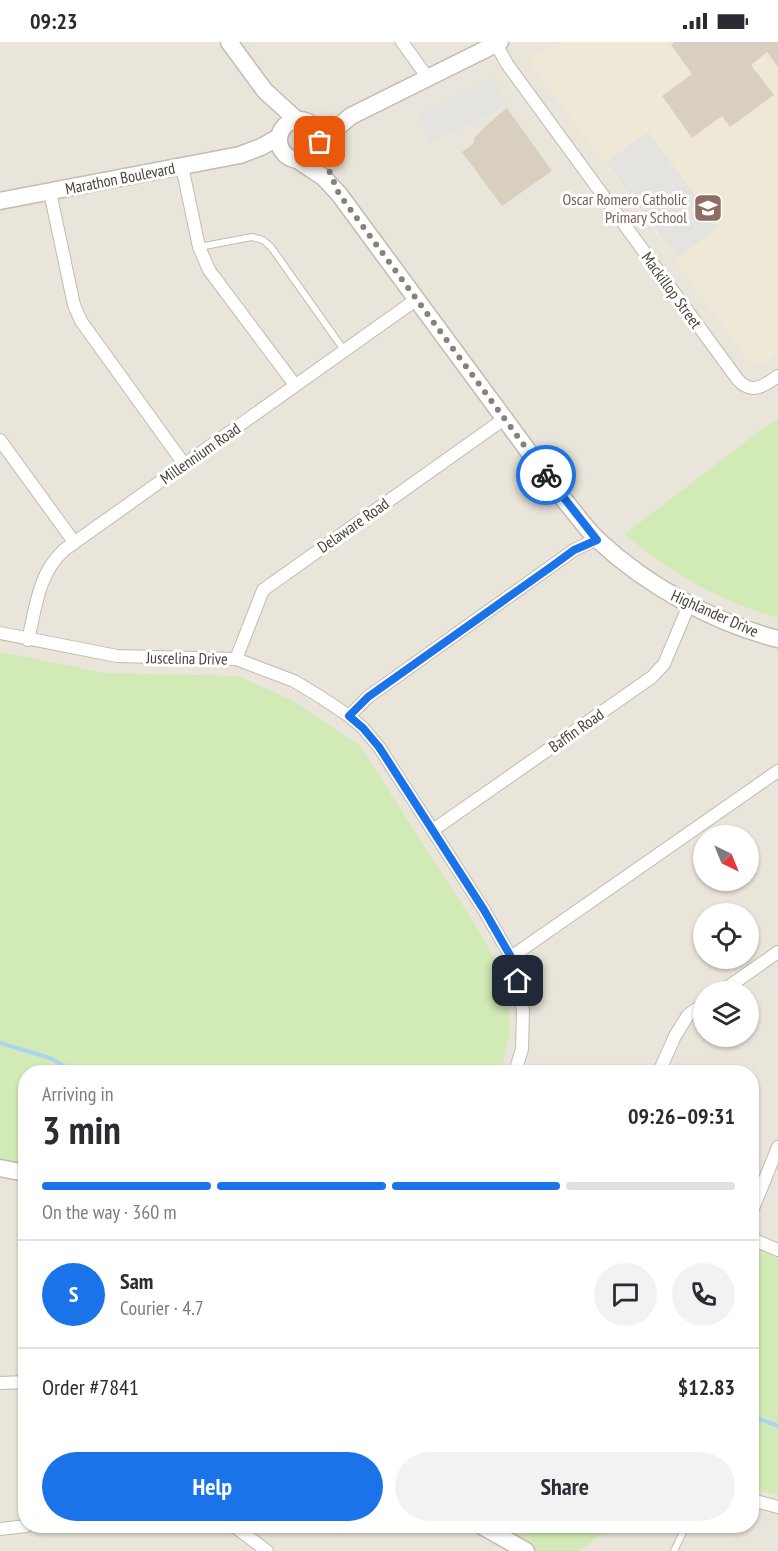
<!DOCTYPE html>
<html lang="en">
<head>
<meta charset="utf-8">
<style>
	:root { --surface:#fff; --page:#f2f2f3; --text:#2b2b33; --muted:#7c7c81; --line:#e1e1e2; --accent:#1a73e8 }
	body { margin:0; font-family:"PT Sans Narrow",sans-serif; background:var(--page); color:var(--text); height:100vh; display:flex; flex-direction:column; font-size:22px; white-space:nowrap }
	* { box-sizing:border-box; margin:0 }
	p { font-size:20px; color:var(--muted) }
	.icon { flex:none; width:33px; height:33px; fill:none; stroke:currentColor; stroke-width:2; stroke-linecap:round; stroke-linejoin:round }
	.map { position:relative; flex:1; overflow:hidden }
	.side { position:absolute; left:18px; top:1023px; width:741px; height:468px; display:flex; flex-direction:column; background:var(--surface); border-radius:24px; box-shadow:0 2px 4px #0004 }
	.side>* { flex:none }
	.needle { width:39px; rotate:137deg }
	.buttons { position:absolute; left:693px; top:783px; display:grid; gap:12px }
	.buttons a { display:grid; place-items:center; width:66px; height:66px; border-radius:50%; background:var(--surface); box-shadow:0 2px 4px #0004; font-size:30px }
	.pin { position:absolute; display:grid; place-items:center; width:51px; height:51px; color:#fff; margin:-26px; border-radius:12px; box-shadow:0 3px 9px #0006 }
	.courier { position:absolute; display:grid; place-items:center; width:60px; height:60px; margin:-30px; border:4px solid #1a73e8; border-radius:50%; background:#fff; color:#222; box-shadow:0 2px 8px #0007 }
	.summary em { font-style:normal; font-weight:600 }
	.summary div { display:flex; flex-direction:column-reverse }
	.summary { display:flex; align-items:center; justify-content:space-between; height:102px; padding:0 24px }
	h1 { font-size:39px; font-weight:600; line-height:45px }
	.bar { display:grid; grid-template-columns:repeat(4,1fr); gap:9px 6px; align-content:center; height:72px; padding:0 24px }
	.bar i { height:8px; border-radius:4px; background:var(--line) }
	.bar .on { background:var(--accent) }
	.bar p { grid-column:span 4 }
	.line { display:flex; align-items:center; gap:15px; padding:0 24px; border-top:2px solid var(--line) }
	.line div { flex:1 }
	.round { display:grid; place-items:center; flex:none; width:63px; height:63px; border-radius:32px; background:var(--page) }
	.action { display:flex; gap:12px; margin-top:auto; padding:12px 24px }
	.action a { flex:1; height:69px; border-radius:36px; background:var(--accent); color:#fff; font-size:24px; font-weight:600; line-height:69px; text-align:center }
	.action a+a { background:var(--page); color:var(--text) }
	.status { display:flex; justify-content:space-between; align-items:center; height:42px; padding:0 30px; background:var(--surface); direction:ltr }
	.status svg { height:16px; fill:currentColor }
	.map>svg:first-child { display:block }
	.residential { fill:#eae5da; fill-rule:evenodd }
	.education { fill:#efe8d6 }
	.green { fill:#d2eab5 }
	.parking { fill:#e5e3e0 }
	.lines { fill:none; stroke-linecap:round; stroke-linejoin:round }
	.stream { stroke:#a9d4f2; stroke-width:4 }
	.building { fill:#d8cfc1 }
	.service-casing { stroke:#c2bbae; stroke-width:8 }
	.minor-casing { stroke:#c2bbae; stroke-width:14 }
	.tertiary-casing { stroke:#c2bbae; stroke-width:19 }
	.service { stroke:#fff; stroke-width:6 }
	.minor { stroke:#fff; stroke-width:12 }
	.tertiary { stroke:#fff; stroke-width:16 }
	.done { stroke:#878178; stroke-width:6; stroke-dasharray:0 10.8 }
	.route { stroke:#1a73e8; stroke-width:8 }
	.labels { text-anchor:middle; stroke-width:6; stroke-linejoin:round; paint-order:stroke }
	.street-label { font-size:16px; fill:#4b4439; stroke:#fff }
	.education-label { font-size:16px; fill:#785e54; stroke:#fff; text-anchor:end }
</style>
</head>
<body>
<div class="status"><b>09:23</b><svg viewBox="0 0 49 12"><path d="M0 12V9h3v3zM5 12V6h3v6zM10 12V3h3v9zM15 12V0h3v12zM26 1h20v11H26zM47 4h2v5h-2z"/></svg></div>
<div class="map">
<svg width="778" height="1509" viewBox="0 0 778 1509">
	<rect width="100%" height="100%" fill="#f6f3ec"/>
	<!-- residential -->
	<path class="residential" d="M0 0H778V1509H0ZM704 794H748V838H704ZM704 872H748V916H704ZM704 950H748V994H704ZM26 1030H752V1484H26Z"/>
	<!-- education -->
	<polygon class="education" points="560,0 778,0 778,311 760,323 751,322 531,21 533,13"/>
	<!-- green -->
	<g class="green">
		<path d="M778 377V576C722 560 669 531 625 492L758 390Z"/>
		<polygon points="0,610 104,631 237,634 292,658 360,704 479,889 501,930 509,954 510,990 501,1030 26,1030 25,1126 0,1122"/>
		<polygon points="752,1204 778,1216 778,1367 767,1375 778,1368 778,1453 752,1446"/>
		<polygon points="485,1484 614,1484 578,1509 527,1509"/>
	</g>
	<!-- parking -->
	<g class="parking">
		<polygon points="493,35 507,64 430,101 419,72"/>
		<polygon points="648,90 719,185 677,216 606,120"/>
	</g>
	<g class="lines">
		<!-- stream -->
		<g class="stream">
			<polyline points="0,1001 50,1016 75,1030"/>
			<polyline points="752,1374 778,1384"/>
		</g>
	</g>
	<!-- building -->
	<g class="building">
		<polygon points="674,0 778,0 778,25 767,10 751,23 774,53 730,85 722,74 692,96 662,54 692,32 671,3"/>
		<polygon points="507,66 552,129 502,164 462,110 474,101 474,96 497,74"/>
	</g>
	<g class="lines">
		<!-- service casing -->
		<g class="service-casing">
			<g id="service">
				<polyline points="199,205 252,195 263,198 271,205 344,308"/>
				<polyline points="674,1509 686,1484"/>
			</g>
		</g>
		<!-- minor casing -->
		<g class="minor-casing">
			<g id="minor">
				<polyline points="402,0 428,36"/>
				<path d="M496 2 507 22 738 338C752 353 764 344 778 334"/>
				<polyline points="182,124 199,205 209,228 295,343"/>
				<polyline points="50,150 74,263 81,279 184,422"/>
				<polyline points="0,398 74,500"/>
				<polyline points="0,591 117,614 236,617 294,639 319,654 349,674 363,686 379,705 484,868 511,915 523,968 522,1007 515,1030"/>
				<path d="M28 598C36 565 38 532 64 508L417 257"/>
				<polyline points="236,617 263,548 504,377"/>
				<polyline points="349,674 368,655 574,508 597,497"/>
				<polyline points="433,788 652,635 664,622 689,563"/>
				<polyline points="511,915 778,729"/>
				<polyline points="721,950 778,910"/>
				<polyline points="659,1030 675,994 688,973 704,962"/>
				<polyline points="752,1169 778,1105"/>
				<polyline points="752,1197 778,1208"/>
				<polyline points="0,1341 26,1340"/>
				<polyline points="752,1458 778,1465"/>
				<polyline points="234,1484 267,1509"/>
				<polyline points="0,1487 26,1484"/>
			</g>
		</g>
		<!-- tertiary casing -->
		<g class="tertiary-casing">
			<g id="tertiary">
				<polyline points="229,0 265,49 297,78"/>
				<circle cx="299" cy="98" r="20"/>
				<polyline points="320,100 351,74 500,0"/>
				<path d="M299 119 323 135 339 152 565 459C576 472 586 487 598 498 646 543 714 581 778 597"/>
				<polyline points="0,159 240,113 261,105 279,95"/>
				<polyline points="0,1126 26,1131"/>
				<polyline points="482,1484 526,1509"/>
			</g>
		</g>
		<!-- service -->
		<use href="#service" class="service"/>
		<!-- minor -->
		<use href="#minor" class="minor"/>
		<!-- tertiary -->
		<use href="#tertiary" class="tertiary"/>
	</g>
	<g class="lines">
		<!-- done -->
		<polyline class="done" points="320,100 319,105 339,152 546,433"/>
		<!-- route -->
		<polyline class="route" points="518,939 511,915 484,868 379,705 363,686 349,674 368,655 555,522 574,508 597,498 546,433"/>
	</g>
	<!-- icons -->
	<defs>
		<g id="school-square" transform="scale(1.5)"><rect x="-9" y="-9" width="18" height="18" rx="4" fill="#8d6e63" stroke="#fff"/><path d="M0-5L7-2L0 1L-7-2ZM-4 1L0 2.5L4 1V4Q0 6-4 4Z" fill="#fff"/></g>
	</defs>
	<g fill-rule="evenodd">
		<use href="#school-square" x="708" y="166"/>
	</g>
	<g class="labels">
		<!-- street labels -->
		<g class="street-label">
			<text transform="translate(120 136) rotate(-11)" y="6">Marathon Boulevard</text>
			<text transform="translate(672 248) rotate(54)" y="6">Mackillop Street</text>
			<text transform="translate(200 411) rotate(-35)" y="6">Millennium Road</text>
			<text transform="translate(353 483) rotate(-35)" y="6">Delaware Road</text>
			<text transform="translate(715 571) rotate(24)" y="6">Highlander Drive</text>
			<text transform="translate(187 616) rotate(1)" y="6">Juscelina Drive</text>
			<text transform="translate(576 688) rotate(-35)" y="6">Baffin Road</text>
		</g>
		<!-- education labels -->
		<g class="education-label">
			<text x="687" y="163">Oscar Romero Catholic<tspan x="687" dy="18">Primary School</tspan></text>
		</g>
	</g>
</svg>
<div class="buttons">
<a><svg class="needle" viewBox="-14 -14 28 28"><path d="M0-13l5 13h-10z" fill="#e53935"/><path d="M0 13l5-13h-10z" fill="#7c7c81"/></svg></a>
<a><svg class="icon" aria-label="locate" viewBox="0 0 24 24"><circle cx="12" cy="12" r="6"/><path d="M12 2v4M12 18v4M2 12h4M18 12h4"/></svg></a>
<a><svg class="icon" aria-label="layers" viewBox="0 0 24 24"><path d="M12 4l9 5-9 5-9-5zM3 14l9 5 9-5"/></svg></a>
</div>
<div class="pin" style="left:320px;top:100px;background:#ea580c"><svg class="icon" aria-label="bag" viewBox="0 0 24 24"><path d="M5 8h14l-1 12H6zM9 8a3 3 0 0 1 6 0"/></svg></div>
<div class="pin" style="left:518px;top:939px;background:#1f2937"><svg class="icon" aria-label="home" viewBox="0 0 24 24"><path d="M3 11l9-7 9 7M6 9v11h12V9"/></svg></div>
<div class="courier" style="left:546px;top:433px"><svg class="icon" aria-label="bike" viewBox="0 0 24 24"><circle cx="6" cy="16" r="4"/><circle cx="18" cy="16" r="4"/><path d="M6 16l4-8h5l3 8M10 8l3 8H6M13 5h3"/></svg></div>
<section class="side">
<div class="summary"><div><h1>3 min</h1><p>Arriving in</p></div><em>09:26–09:31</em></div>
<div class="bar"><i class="on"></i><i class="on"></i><i class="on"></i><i></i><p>On the way · 360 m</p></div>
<div class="line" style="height:108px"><b class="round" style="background:var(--accent);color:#fff">S</b><div><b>Sam</b><p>Courier · 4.7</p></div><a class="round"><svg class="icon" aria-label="chat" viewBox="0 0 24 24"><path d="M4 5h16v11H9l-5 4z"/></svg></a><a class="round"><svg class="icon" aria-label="phone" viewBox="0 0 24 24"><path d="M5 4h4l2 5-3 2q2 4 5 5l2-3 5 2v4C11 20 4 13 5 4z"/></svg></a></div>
<div class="line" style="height:78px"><div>Order #7841</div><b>$12.83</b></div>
<div class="action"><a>Help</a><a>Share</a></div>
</section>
</div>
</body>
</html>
